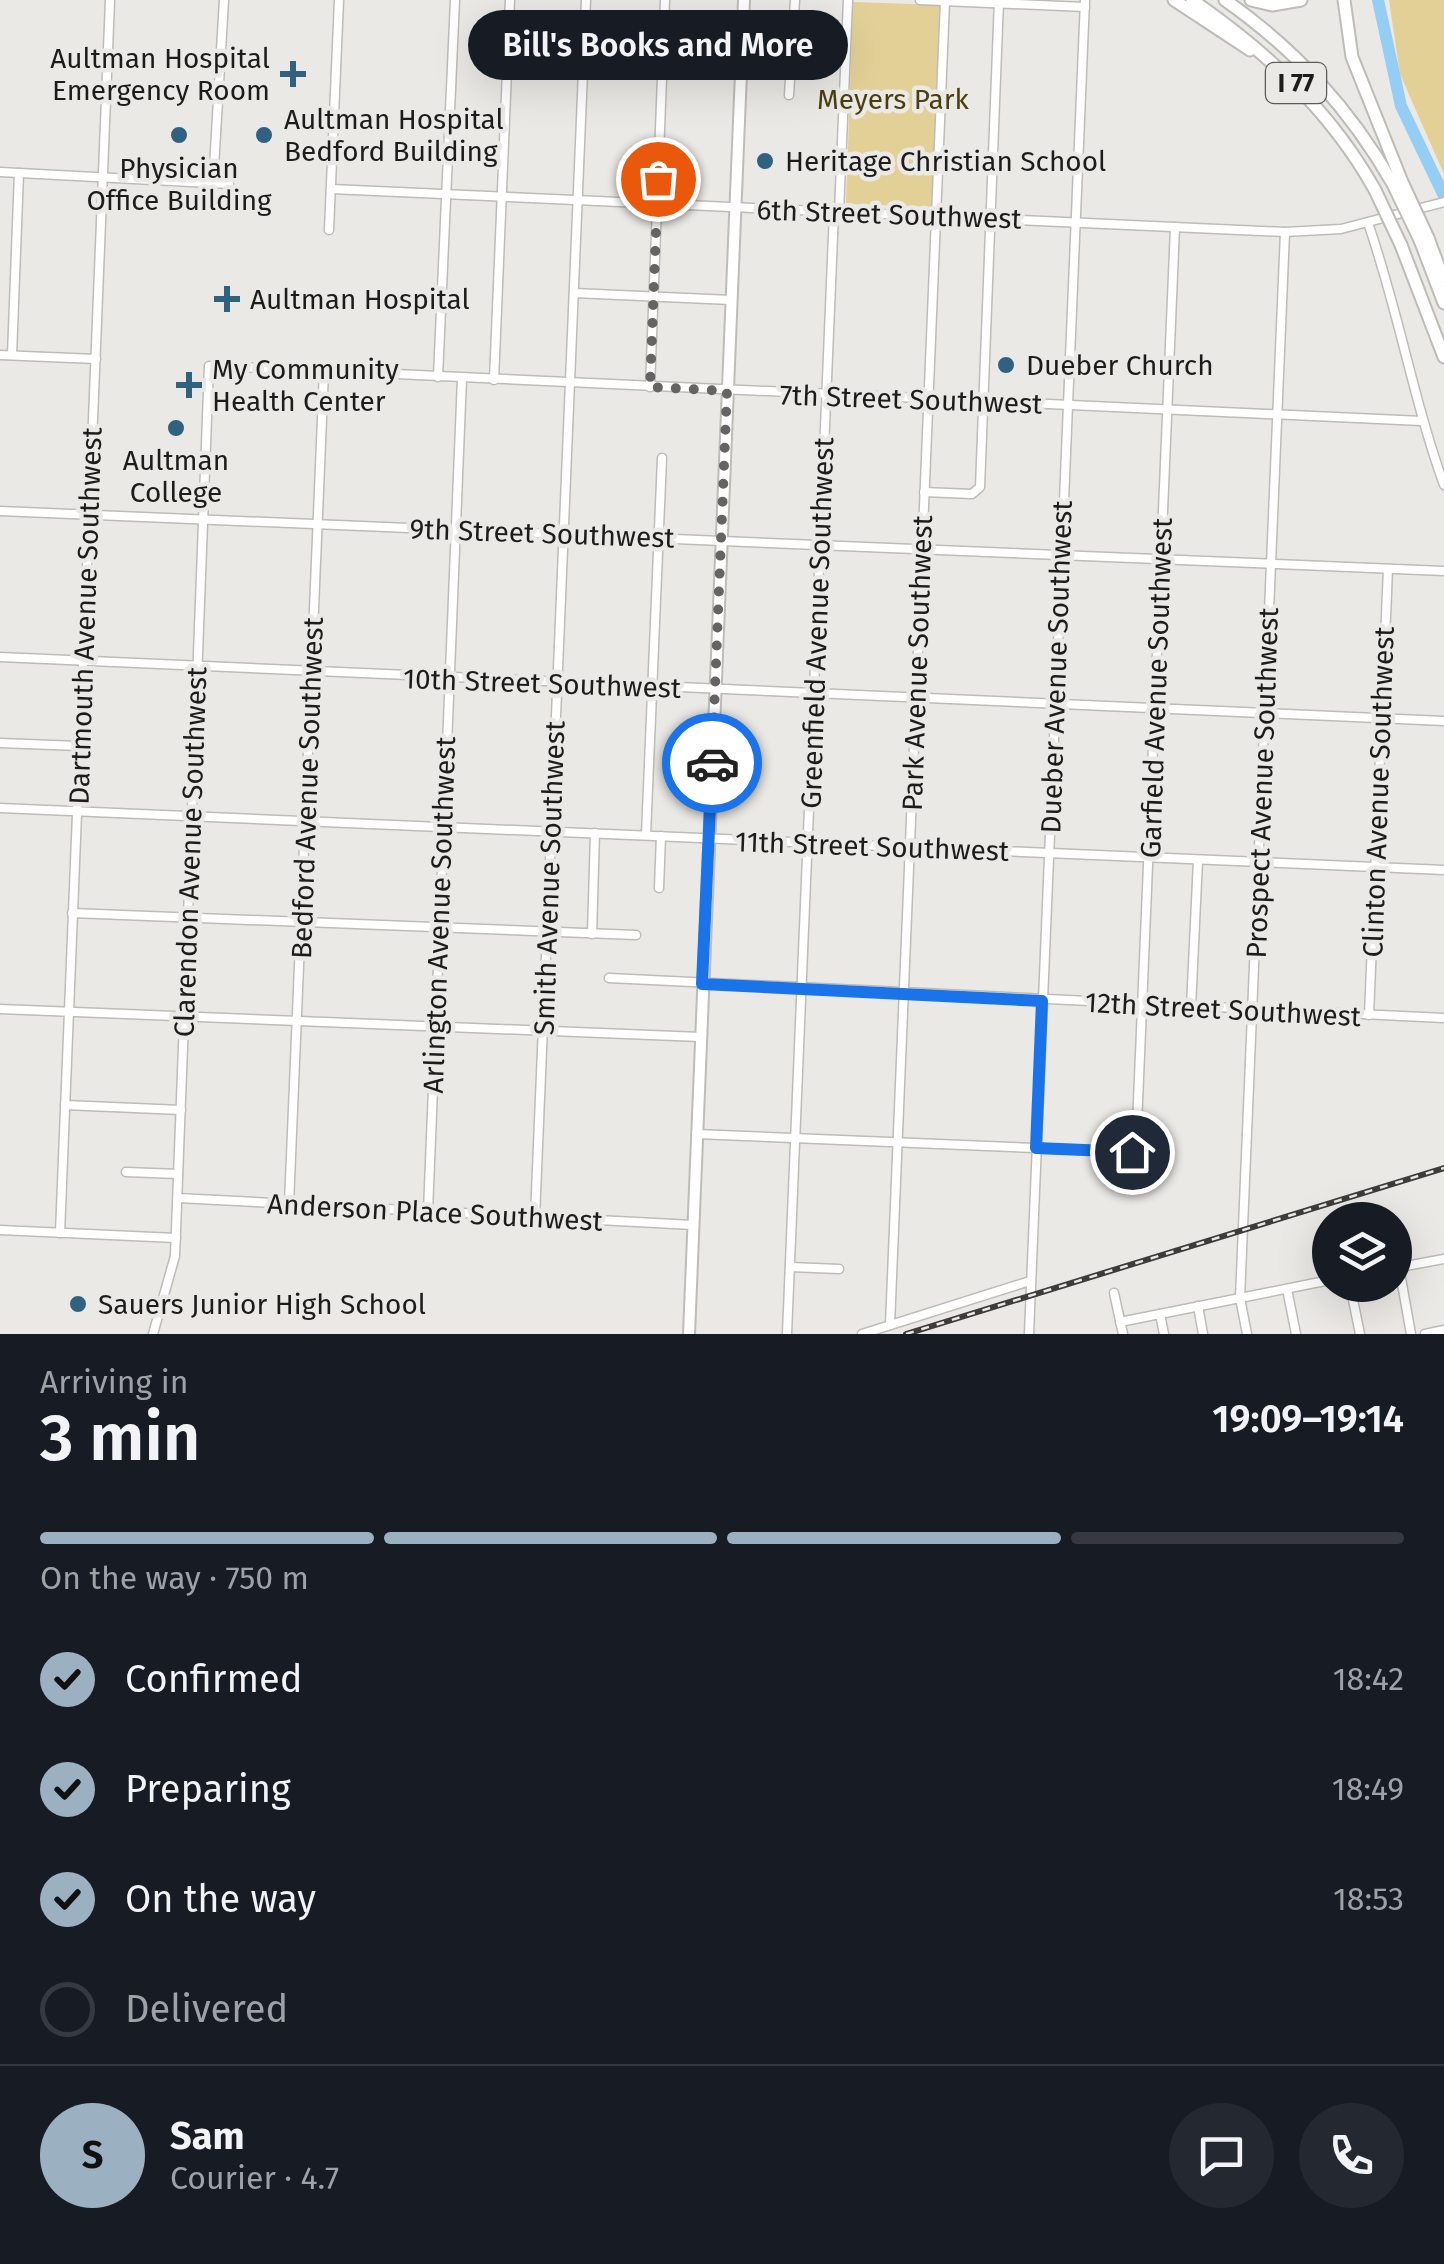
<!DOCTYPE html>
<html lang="en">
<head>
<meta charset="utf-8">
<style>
	:root { --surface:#171b24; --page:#242831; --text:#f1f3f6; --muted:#9ea1a6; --line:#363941; --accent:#9bb1c1 }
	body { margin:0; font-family:"Fira Sans",sans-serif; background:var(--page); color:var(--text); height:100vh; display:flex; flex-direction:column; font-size:38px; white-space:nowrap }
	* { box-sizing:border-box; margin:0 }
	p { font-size:32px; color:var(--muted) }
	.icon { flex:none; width:55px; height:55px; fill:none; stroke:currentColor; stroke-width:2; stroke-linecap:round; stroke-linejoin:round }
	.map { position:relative; height:1334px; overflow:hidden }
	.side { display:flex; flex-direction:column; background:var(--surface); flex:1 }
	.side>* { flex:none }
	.buttons { position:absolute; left:1312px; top:1202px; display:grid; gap:20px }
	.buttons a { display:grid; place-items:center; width:100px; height:100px; border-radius:50%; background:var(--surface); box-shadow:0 10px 40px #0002; font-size:50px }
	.pin { position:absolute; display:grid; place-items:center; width:85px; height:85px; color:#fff; margin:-42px; border:5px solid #fff; border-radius:50%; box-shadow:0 2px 10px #0007 }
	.courier { position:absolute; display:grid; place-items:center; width:100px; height:100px; margin:-50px; border:8px solid #1a73e8; border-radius:50%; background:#fff; color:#222; box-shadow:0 2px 12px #0007 }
	.bubble { position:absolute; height:70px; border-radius:35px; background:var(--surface); box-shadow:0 10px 40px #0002; font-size:32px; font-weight:600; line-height:70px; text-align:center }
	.headline em { font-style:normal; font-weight:600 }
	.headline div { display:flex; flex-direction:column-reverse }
	.headline { display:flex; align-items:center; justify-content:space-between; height:170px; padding:0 40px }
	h1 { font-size:65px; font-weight:600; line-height:75px }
	.bar { display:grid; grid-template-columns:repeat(4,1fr); gap:15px 10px; align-content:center; height:120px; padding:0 40px }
	.bar i { height:12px; border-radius:8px; background:var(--line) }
	.bar .active { background:var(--accent) }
	.bar p { grid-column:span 4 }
	.line { display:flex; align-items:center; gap:25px; padding:0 40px; border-top:2px solid var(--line) }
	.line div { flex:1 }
	.round { display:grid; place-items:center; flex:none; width:105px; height:105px; border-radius:52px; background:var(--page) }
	ol { padding:0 40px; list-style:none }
	li { display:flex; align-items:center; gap:30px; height:110px }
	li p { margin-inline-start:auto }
	li .icon { padding:10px; border-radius:50%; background:var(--accent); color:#111; stroke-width:4 }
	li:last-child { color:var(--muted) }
	li i { width:55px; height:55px; border:5px solid var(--line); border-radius:50% }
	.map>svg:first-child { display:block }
	.green { fill:#e2d096 }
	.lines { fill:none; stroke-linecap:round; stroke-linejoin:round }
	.river { stroke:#95cef5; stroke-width:12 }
	.minor-casing { stroke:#bdbcb8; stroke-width:11 }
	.major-casing { stroke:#bdbcb8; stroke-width:14 }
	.highway-casing { stroke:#bdbcb8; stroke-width:15 }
	.minor { stroke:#fff; stroke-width:8 }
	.major { stroke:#fff; stroke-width:10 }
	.highway { stroke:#fff; stroke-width:11 }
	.rail-casing { stroke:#3e3c3b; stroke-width:6 }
	.rail { stroke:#ebe9e5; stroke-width:2.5; stroke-dasharray:8; stroke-linecap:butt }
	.highway-bridge-casing { stroke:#bdbcb8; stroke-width:15; stroke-linecap:butt }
	.highway-bridge { stroke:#fff; stroke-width:11 }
	.done { stroke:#656462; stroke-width:10; stroke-dasharray:0 18 }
	.route { stroke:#1a73e8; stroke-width:12 }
	.poi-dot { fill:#316180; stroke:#ebe9e5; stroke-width:4 }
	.labels { text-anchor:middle; stroke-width:9; stroke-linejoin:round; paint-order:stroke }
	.shield { fill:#ebe9e5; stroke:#5b5a58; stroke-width:2.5 }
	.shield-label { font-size:25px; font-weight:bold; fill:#1d1c1b }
	.poi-label { font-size:28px; fill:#1d1c1b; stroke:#ebe9e5; text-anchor:start }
	.park-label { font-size:28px; fill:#4b3e0e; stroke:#ebe9e5 }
	.street-label { font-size:28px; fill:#1d1c1b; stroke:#ebe9e5 }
</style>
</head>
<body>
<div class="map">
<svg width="1444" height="1334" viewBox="0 0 1444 1334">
	<rect width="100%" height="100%" fill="#ebe9e5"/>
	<!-- green -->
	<g class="green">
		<polygon points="1389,0 1444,0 1444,174 1400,74"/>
		<polygon points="853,2 940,5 932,207 846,204"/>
	</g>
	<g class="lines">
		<!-- river -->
		<polyline class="river" points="1378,0 1401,106 1444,196"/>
		<!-- minor casing -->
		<g class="minor-casing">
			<g id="minor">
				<polyline points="920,0 1085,7"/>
				<polyline points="789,95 795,0"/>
				<polyline points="214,167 224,0"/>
				<polyline points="0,172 229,184"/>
				<polyline points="331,189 1285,232 1341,229 1444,202"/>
				<polyline points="839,212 848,0"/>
				<path d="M1368 223C1398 309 1413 399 1444 485"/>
				<polyline points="329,230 339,0"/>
				<polyline points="574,293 731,300"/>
				<polyline points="0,355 96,359"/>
				<polyline points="12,355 19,173"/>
				<polyline points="220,366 1422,421"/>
				<polyline points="438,377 455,0"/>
				<polyline points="494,380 510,0"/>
				<polyline points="650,387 665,0"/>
				<polyline points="924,492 972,494 980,487 999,0"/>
				<polyline points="0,511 1444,571"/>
				<polyline points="0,657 1444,721"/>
				<polyline points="0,743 79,746"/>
				<polyline points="0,808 1444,870"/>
				<polyline points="646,835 662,458"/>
				<polyline points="659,888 661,836"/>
				<polyline points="72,913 636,935"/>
				<polyline points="592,934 595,833"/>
				<polyline points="609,978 1444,1018"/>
				<polyline points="1191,1007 1198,860"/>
				<polyline points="0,1009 700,1037"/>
				<polyline points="1369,1015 1388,569"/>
				<polyline points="65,1105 181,1110"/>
				<polyline points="696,1134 1130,1152 1136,1149 1175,227"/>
				<polyline points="126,1172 178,1174"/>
				<polyline points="178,1198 693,1225"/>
				<polyline points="289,1204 324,371"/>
				<polyline points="428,1211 462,378"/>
				<polyline points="535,1217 586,0"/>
				<polyline points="0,1230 176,1238"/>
				<polyline points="60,1233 110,0"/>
				<polyline points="790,1267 839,1269"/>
				<polyline points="1399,1267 1411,1334"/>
				<polyline points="1395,1268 1444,1259"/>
				<polyline points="1350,1285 1360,1334"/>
				<polyline points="1287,1289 1296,1334"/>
				<polyline points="1114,1293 1123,1334"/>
				<polyline points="1198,1306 1203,1334"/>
				<polyline points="1160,1314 1164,1334"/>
				<polyline points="1120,1322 1330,1280"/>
				<polyline points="890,1325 945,1"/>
				<polyline points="153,1334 175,1256 209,366 215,366"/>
				<polyline points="787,1334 834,212"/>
				<polyline points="862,1334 1030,1281"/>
				<polyline points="1029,1334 1085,0"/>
				<polyline points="1247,1334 1240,1298 1285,232"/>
				<polyline points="1425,1334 1444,1330"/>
			</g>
		</g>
		<!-- major casing -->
		<g class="major-casing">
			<polyline id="major" points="689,1334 744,0"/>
		</g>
		<!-- highway casing -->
		<g class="highway-casing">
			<g id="highway">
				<polyline points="1174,0 1250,50"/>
				<path d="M1192 0C1267 52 1330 110 1375 190"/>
				<path d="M1225 0C1296 50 1350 109 1393 184"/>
				<polyline points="1251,0 1272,5 1301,0"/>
				<polyline points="1344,0 1352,57 1402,182"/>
				<polyline points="1428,238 1444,281"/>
				<polyline points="1420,240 1444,303"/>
				<polyline points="1401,245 1444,357"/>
			</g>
		</g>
		<!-- minor -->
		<use href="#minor" class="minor"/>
		<!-- major -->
		<use href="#major" class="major"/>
		<!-- highway -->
		<use href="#highway" class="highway"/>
		<!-- rail casing -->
		<g class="rail-casing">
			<polyline id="rail" points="906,1334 1444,1168"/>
		</g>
		<!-- rail -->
		<use href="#rail" class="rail"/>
		<!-- highway-bridge casing -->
		<g class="highway-bridge-casing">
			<g id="highway-bridge">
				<polyline points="1402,182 1428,238"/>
				<polyline points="1393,184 1420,240"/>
				<polyline points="1375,190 1401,245"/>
			</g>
		</g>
		<!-- highway-bridge -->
		<use href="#highway-bridge" class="highway-bridge"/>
	</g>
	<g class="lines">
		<!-- done -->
		<polyline class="done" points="658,179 650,387 727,391 712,763"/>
		<!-- route -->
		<polyline class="route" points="712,763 702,984 1042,1001 1036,1148 1132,1152"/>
	</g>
	<!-- markers -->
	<g class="poi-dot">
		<path d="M288 59h10v10h10v10h-10v10h-10v-10h-10v-10h10z"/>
		<circle cx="179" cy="135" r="10"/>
		<circle cx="264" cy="135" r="10"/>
		<circle cx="765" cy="161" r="10"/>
		<path d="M222 284h10v10h10v10h-10v10h-10v-10h-10v-10h10z"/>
		<circle cx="1006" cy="365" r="10"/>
		<path d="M184 370h10v10h10v10h-10v10h-10v-10h-10v-10h10z"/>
		<circle cx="176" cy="428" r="10"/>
		<circle cx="78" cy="1304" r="10"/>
	</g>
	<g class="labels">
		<!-- shield labels -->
		<rect class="shield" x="1266" y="63" width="60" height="40" rx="8"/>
		<g class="shield-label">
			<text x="1296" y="92">I 77</text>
		</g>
		<!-- poi labels -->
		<g class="poi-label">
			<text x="270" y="68" text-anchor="end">Aultman Hospital<tspan x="270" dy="32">Emergency Room</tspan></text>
			<text x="284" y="129">Aultman Hospital<tspan x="284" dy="32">Bedford Building</tspan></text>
			<text x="785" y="171">Heritage Christian School</text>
			<text x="179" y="178" text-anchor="middle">Physician<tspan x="179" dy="32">Office Building</tspan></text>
			<text x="250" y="309">Aultman Hospital</text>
			<text x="1026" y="375">Dueber Church</text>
			<text x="212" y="379">My Community<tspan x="212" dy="32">Health Center</tspan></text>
			<text x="176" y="470" text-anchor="middle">Aultman<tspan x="176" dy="32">College</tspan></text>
			<text x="98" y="1314">Sauers Junior High School</text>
		</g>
		<!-- park labels -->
		<g class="park-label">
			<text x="893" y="109">Meyers Park</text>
		</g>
		<!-- street labels -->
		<g class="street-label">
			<text transform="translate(889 214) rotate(2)" y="10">6th Street Southwest</text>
			<text transform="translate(911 399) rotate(2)" y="10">7th Street Southwest</text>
			<text transform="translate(542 533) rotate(2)" y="10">9th Street Southwest</text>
			<text transform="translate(85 616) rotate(-88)" y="10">Dartmouth Avenue Southwest</text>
			<text transform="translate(817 623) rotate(-88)" y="10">Greenfield Avenue Southwest</text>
			<text transform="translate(917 663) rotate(-88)" y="10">Park Avenue Southwest</text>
			<text transform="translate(1056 667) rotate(-88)" y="10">Dueber Avenue Southwest</text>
			<text transform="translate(542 683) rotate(2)" y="10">10th Street Southwest</text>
			<text transform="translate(1156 688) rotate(-88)" y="10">Garfield Avenue Southwest</text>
			<text transform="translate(1262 783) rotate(-88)" y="10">Prospect Avenue Southwest</text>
			<text transform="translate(307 788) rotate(-88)" y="10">Bedford Avenue Southwest</text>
			<text transform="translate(1378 792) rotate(-88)" y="10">Clinton Avenue Southwest</text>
			<text transform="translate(872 846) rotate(2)" y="10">11th Street Southwest</text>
			<text transform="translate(190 852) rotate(-88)" y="10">Clarendon Avenue Southwest</text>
			<text transform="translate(549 878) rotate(-88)" y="10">Smith Avenue Southwest</text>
			<text transform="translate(439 915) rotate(-88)" y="10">Arlington Avenue Southwest</text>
			<text transform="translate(1223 1009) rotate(3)" y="10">12th Street Southwest</text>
			<text transform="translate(435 1212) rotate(3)" y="10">Anderson Place Southwest</text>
		</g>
	</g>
</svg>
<div class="buttons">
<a><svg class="icon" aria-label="layers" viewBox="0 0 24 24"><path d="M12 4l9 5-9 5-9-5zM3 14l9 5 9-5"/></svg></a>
</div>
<div class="pin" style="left:658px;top:179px;background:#ea580c"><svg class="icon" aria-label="bag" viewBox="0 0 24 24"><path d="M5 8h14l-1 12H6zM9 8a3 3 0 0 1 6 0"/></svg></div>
<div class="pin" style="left:1132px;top:1152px;background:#1f2937"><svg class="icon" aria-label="home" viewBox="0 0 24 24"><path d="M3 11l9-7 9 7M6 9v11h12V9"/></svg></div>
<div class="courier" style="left:712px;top:763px"><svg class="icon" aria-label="car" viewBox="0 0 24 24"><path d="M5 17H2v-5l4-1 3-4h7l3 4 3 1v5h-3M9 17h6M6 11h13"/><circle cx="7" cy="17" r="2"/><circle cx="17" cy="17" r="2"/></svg></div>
<div class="bubble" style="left:468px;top:10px;width:380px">Bill's Books and More</div>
</div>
<section class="side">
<div class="headline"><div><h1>3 min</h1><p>Arriving in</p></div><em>19:09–19:14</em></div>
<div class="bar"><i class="active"></i><i class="active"></i><i class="active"></i><i></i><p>On the way · 750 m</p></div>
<ol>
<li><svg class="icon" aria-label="check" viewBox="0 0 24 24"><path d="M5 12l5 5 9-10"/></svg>Confirmed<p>18:42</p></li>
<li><svg class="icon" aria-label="check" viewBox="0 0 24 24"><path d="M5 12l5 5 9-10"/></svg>Preparing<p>18:49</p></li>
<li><svg class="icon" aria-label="check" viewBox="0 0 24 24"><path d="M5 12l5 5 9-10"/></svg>On the way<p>18:53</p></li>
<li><i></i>Delivered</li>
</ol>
<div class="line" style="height:180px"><b class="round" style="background:var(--accent);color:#111">S</b><div><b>Sam</b><p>Courier · 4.7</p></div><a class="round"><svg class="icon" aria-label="chat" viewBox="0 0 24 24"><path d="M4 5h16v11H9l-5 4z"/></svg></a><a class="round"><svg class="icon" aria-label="phone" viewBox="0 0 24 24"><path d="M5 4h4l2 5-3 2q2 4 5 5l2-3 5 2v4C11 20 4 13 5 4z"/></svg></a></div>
</section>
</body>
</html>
